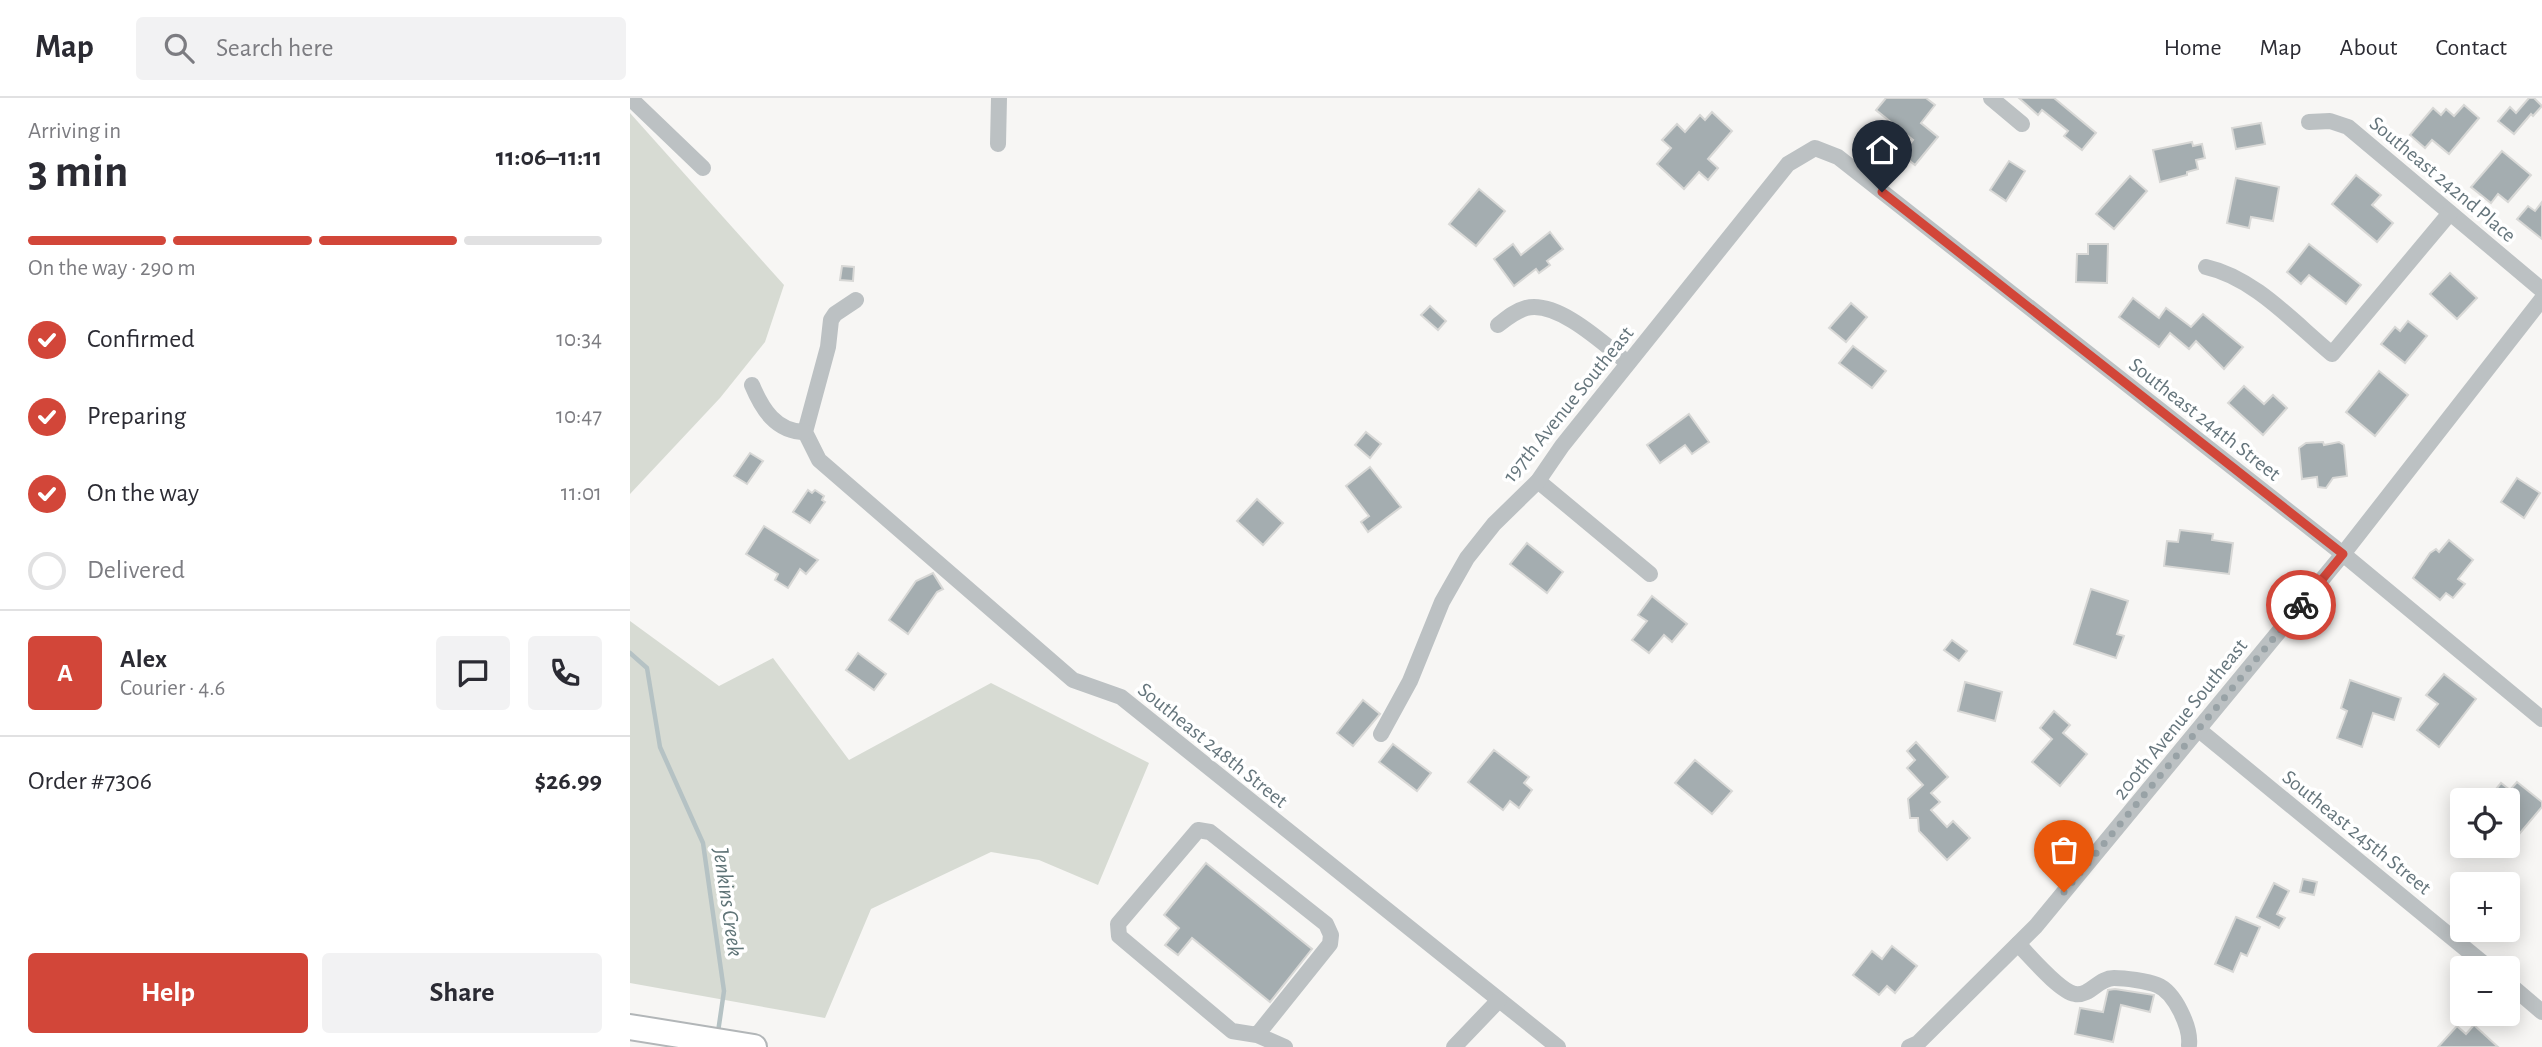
<!DOCTYPE html>
<html lang="en">
<head>
<meta charset="utf-8">
<style>
	:root { --surface:#fff; --page:#f2f2f3; --text:#2b2b33; --muted:#7c7c81; --line:#e1e1e2; --accent:#d24639 }
	body { margin:0; font-family:"Alegreya Sans",sans-serif; background:var(--page); color:var(--text); height:100vh; display:flex; flex-direction:column; font-size:26px; white-space:nowrap }
	* { box-sizing:border-box; margin:0 }
	p { font-size:23px; color:var(--muted) }
	.icon { flex:none; width:38px; height:38px; fill:none; stroke:currentColor; stroke-width:2; stroke-linecap:round; stroke-linejoin:round }
	.map { position:relative; flex:1; overflow:hidden }
	.sheet { display:flex; flex-direction:column; background:var(--surface); width:630px }
	.sheet>* { flex:none }
	.fabs { position:absolute; left:1820px; top:690px; display:grid; gap:14px }
	.fabs a { display:grid; place-items:center; width:70px; height:70px; border-radius:7px; background:var(--surface); box-shadow:0 4px 18px #0003; font-size:35px }
	.pin { position:absolute; display:grid; place-items:center; width:60px; height:60px; color:#fff; margin:-72px -30px; border-radius:50% 50% 50% 0; rotate:-45deg; box-shadow:0 0 7px #0007 }
	.pin .icon { rotate:45deg }
	.courier { position:absolute; display:grid; place-items:center; width:70px; height:70px; margin:-35px; border:5px solid #d24639; border-radius:50%; background:#fff; color:#222; box-shadow:0 2px 9px #0007 }
	.head em { font-style:normal; font-weight:700 }
	.head div { display:flex; flex-direction:column-reverse }
	.head { display:flex; align-items:center; justify-content:space-between; height:119px; padding:0 28px }
	h1 { font-size:46px; font-weight:700; line-height:52px }
	.bar { display:grid; grid-template-columns:repeat(4,1fr); gap:10px 7px; align-content:center; height:84px; padding:0 28px }
	.bar i { height:9px; border-radius:5px; background:var(--line) }
	.bar .on { background:var(--accent) }
	.bar p { grid-column:span 4 }
	.line { display:flex; align-items:center; gap:18px; padding:0 28px; border-top:2px solid var(--line) }
	.line div { flex:1 }
	.round { display:grid; place-items:center; flex:none; width:74px; height:74px; border-radius:7px; background:var(--page) }
	ol { padding:0 28px; list-style:none }
	li { display:flex; align-items:center; gap:21px; height:77px }
	li p { margin-inline-start:auto }
	li .icon { padding:7px; border-radius:50%; background:var(--accent); color:#fff; stroke-width:4 }
	li:last-child { color:var(--muted) }
	li i { width:38px; height:38px; border:4px solid var(--line); border-radius:50% }
	.cta { display:flex; gap:14px; margin-top:auto; padding:14px 28px }
	.cta a { flex:1; height:80px; border-radius:7px; background:var(--accent); color:#fff; font-size:28px; font-weight:700; line-height:80px; text-align:center }
	.cta a+a { background:var(--page); color:var(--text) }
	header { display:flex; align-items:center; gap:42px; box-sizing:border-box; height:98px; padding:0 35px; background:var(--surface); border-bottom:2px solid var(--line) }
	header strong { font-size:33px }
	nav { display:flex; gap:38px; margin-inline-start:auto; font-size:24px }
	.search { width:490px; height:63px; background:var(--page); display:flex; align-items:center; gap:18px; box-sizing:border-box; padding:0 24px; border-radius:7px; color:var(--muted); font-size:26px }
	main { display:flex; flex:1; min-height:0 }
	.map>svg:first-child { display:block }
	.green { fill:#d7dbd3 }
	.lines { fill:none; stroke-linecap:round; stroke-linejoin:round }
	.stream { stroke:#b5c2c4; stroke-width:4.5 }
	.building { fill:#a4adb0; stroke:#d8d8d6; stroke-width:2 }
	.highway-casing { stroke:#b2b6b8; stroke-width:28 }
	.minor { stroke:#bcc1c3; stroke-width:16 }
	.highway { stroke:#fff; stroke-width:24 }
	.done { stroke:#98a2a6; stroke-width:7; stroke-dasharray:0 12.6 }
	.route { stroke:#d24639; stroke-width:9 }
	.labels { text-anchor:middle; stroke-width:7; stroke-linejoin:round; paint-order:stroke }
	.street-label { font-size:21px; fill:#65757c; stroke:#fff }
	.water-label { font-size:23px; font-style:italic; fill:#5f7477; stroke:#fff }
</style>
</head>
<body>
<header>
<strong>Map</strong>
<div class="search"><svg class="icon" aria-label="search" viewBox="0 0 24 24"><circle cx="10" cy="10" r="6"/><path d="M15 15l6 6"/></svg>Search here</div>
<nav><a>Home</a><a>Map</a><a>About</a><a>Contact</a></nav>
</header>
<main>
<section class="sheet">
<div class="head"><div><h1>3 min</h1><p>Arriving in</p></div><em>11:06–11:11</em></div>
<div class="bar"><i class="on"></i><i class="on"></i><i class="on"></i><i></i><p>On the way · 290 m</p></div>
<ol>
<li><svg class="icon" aria-label="check" viewBox="0 0 24 24"><path d="M5 12l5 5 9-10"/></svg>Confirmed<p>10:34</p></li>
<li><svg class="icon" aria-label="check" viewBox="0 0 24 24"><path d="M5 12l5 5 9-10"/></svg>Preparing<p>10:47</p></li>
<li><svg class="icon" aria-label="check" viewBox="0 0 24 24"><path d="M5 12l5 5 9-10"/></svg>On the way<p>11:01</p></li>
<li><i></i>Delivered</li>
</ol>
<div class="line" style="height:126px"><b class="round" style="background:var(--accent);color:#fff">A</b><div><b>Alex</b><p>Courier · 4.6</p></div><a class="round"><svg class="icon" aria-label="chat" viewBox="0 0 24 24"><path d="M4 5h16v11H9l-5 4z"/></svg></a><a class="round"><svg class="icon" aria-label="phone" viewBox="0 0 24 24"><path d="M5 4h4l2 5-3 2q2 4 5 5l2-3 5 2v4C11 20 4 13 5 4z"/></svg></a></div>
<div class="line" style="height:91px"><div>Order #7306</div><b>$26.99</b></div>
<div class="cta"><a>Help</a><a>Share</a></div>
</section>
<div class="map">
<svg width="1912" height="949" viewBox="0 0 1912 949">
	<rect width="100%" height="100%" fill="#f7f6f4"/>
	<!-- green -->
	<g class="green">
		<polygon points="0,15 154,187 135,244 90,300 0,396"/>
		<polygon points="0,523 89,588 143,560 219,662 361,585 519,665 468,787 409,762 361,754 241,811 195,920 0,885"/>
	</g>
	<g class="lines">
		<!-- stream -->
		<polyline class="stream" points="0,555 17,570 30,649 73,745 94,893 88,934"/>
	</g>
	<!-- building -->
	<g class="building">
		<polygon points="1256,0 1296,0 1305,7 1291,25 1308,39 1285,67 1272,57 1283,42 1246,12"/>
		<polygon points="1389,0 1424,0 1466,35 1452,52 1434,38 1438,33 1412,12 1408,17"/>
		<polygon points="1899,0 1904,0 1912,8 1903,18 1901,16 1884,36 1868,23 1880,9 1886,15"/>
		<polygon points="1834,7 1849,20 1819,56 1802,42 1795,50 1780,37 1803,10 1811,17 1816,11 1824,18"/>
		<polygon points="1082,14 1102,33 1078,61 1088,70 1078,82 1069,74 1054,91 1027,66 1041,50 1032,42 1047,26 1055,34 1070,17 1075,22"/>
		<polygon points="1631,25 1635,46 1606,51 1602,30"/>
		<polygon points="1562,44 1563,48 1572,46 1575,60 1566,62 1568,71 1557,74 1557,77 1530,84 1523,52"/>
		<polygon points="1872,53 1901,77 1878,104 1868,96 1861,105 1841,89"/>
		<polygon points="1379,63 1395,73 1376,103 1360,92"/>
		<polygon points="1726,77 1751,97 1742,107 1763,125 1747,144 1702,106"/>
		<polygon points="1500,78 1517,93 1484,131 1466,116"/>
		<polygon points="1606,80 1649,89 1643,123 1621,119 1619,130 1597,125"/>
		<polygon points="849,91 875,113 846,148 819,126"/>
		<polygon points="1912,104 1912,141 1887,121 1898,108 1905,113"/>
		<polygon points="920,134 933,151 917,163 920,167 909,175 906,171 884,188 864,161 883,146 891,157"/>
		<polygon points="1458,146 1478,146 1477,185 1446,184 1447,156 1458,156"/>
		<polygon points="1679,146 1731,187 1716,206 1679,177 1671,186 1657,174"/>
		<polygon points="212,168 224,169 223,183 210,182"/>
		<polygon points="1820,175 1847,200 1827,221 1800,196"/>
		<polygon points="1503,200 1529,220 1536,210 1561,229 1573,216 1613,249 1594,271 1566,243 1559,251 1540,235 1529,249 1489,219"/>
		<polygon points="1221,205 1237,219 1216,244 1199,230"/>
		<polygon points="800,208 816,223 808,232 791,217"/>
		<polygon points="1778,223 1797,238 1775,265 1751,246 1765,229 1770,233"/>
		<polygon points="1223,248 1256,273 1242,290 1209,265"/>
		<polygon points="1749,273 1778,297 1745,338 1716,314"/>
		<polygon points="1614,288 1634,306 1643,297 1657,310 1633,337 1598,305"/>
		<polygon points="1059,316 1079,344 1062,356 1055,347 1030,365 1017,347"/>
		<polygon points="736,334 751,346 740,360 725,347"/>
		<polygon points="1693,344 1694,347 1709,344 1714,347 1717,378 1703,380 1696,390 1688,389 1687,379 1672,381 1669,350 1676,345"/>
		<polygon points="120,355 133,363 117,386 104,378"/>
		<polygon points="740,369 771,409 738,434 731,424 739,418 716,388"/>
		<polygon points="1887,380 1910,395 1894,420 1871,404"/>
		<polygon points="178,392 182,395 185,392 194,398 192,402 195,404 180,425 163,414"/>
		<polygon points="627,401 653,425 633,447 607,423"/>
		<polygon points="134,428 188,462 176,476 170,471 158,490 145,482 148,476 116,456"/>
		<polygon points="1550,432 1583,436 1582,442 1603,445 1599,476 1534,468 1537,443 1548,444"/>
		<polygon points="1819,442 1843,462 1828,481 1835,486 1823,500 1816,495 1810,502 1783,480 1800,455 1806,451 1809,454"/>
		<polygon points="897,445 933,474 917,495 880,466"/>
		<polygon points="303,475 313,491 307,494 278,536 259,522 286,483"/>
		<polygon points="1461,491 1498,503 1487,536 1494,538 1486,560 1444,546"/>
		<polygon points="1022,498 1057,526 1042,544 1034,537 1019,555 1002,542 1017,523 1008,517"/>
		<polygon points="1322,542 1337,553 1329,563 1314,552"/>
		<polygon points="228,555 256,576 244,592 216,572"/>
		<polygon points="1814,576 1846,601 1809,649 1787,632 1808,606 1796,597"/>
		<polygon points="1720,582 1771,600 1764,622 1743,615 1732,649 1707,640 1717,613 1711,610"/>
		<polygon points="1335,584 1372,594 1365,623 1328,613"/>
		<polygon points="733,602 750,616 723,648 707,635"/>
		<polygon points="1424,613 1440,627 1433,635 1457,656 1430,688 1402,664 1422,641 1410,630"/>
		<polygon points="1286,644 1318,679 1301,695 1310,704 1301,712 1317,729 1323,723 1340,740 1317,762 1289,733 1288,720 1280,720 1278,701 1293,687 1277,670 1285,662 1277,653"/>
		<polygon points="763,646 801,675 787,693 749,664"/>
		<polygon points="864,652 899,679 894,685 902,692 889,710 880,703 873,712 838,684"/>
		<polygon points="1065,662 1102,693 1082,716 1045,685"/>
		<polygon points="1887,684 1912,704 1912,709 1885,741 1878,735 1878,702 1857,702 1871,685 1880,692"/>
		<polygon points="576,765 682,851 640,904 562,840 548,857 535,847 549,830 534,817"/>
		<polygon points="1673,781 1687,784 1684,797 1670,794"/>
		<polygon points="1644,785 1659,793 1647,816 1655,820 1649,830 1627,819"/>
		<polygon points="1606,819 1630,829 1617,858 1611,855 1603,874 1585,866"/>
		<polygon points="1262,848 1287,868 1265,895 1257,888 1249,897 1223,877 1242,853 1252,861"/>
		<polygon points="1485,891 1524,897 1520,914 1491,907 1483,944 1445,936 1450,910 1473,914 1478,892"/>
		<polygon points="1844,927 1868,949 1808,949 1827,928 1836,936"/>
	</g>
	<g class="lines">
		<!-- highway casing -->
		<g class="highway-casing">
			<polyline id="highway" points="0,929 124,949"/>
		</g>
		<!-- minor -->
		<g class="minor">
			<polyline points="0,0 73,70"/>
			<polyline points="1361,0 1392,26"/>
			<polyline points="1679,24 1700,23 1718,29 1912,192"/>
			<polyline points="368,46 369,0"/>
			<path d="M1576 169C1625 180 1664 225 1702 256L1820 115"/>
			<polyline points="226,202 205,216 201,222 198,249 175,334 189,362 443,582 491,599 928,949"/>
			<path d="M868 227C877 220 885 213 896 210 928 202 974 246 998 265"/>
			<path d="M122 287C132 311 146 334 175 334"/>
			<polyline points="908,383 1020,476"/>
			<polyline points="1569,632 1859,870"/>
			<polyline points="751,636 780,583 812,504 837,460 864,426 908,383 932,348 1158,66 1185,50 1208,59 1713,456 1912,621"/>
			<path d="M1388 846C1400 858 1429 893 1445 896 1461 898 1468 880 1484 880 1495 880 1517 883 1527 887 1545 894 1561 930 1559 947"/>
			<polyline points="1878,885 1912,914"/>
			<polyline points="627,937 700,846 701,837 696,826 580,734 568,732 488,826 489,838 602,933 627,937 655,949"/>
			<polyline points="824,949 869,902"/>
			<polyline points="1279,949 1288,945 1406,828 1713,456 1912,201"/>
		</g>
		<!-- highway -->
		<use href="#highway" class="highway"/>
	</g>
	<g class="lines">
		<!-- done -->
		<polyline class="done" points="1434,794 1671,507"/>
		<!-- route -->
		<polyline class="route" points="1252,94 1713,456 1671,507"/>
	</g>
	<g class="labels">
		<!-- street labels -->
		<g class="street-label">
			<text transform="translate(1813 81) rotate(40)" y="7">Southeast 242nd Place</text>
			<text transform="translate(938 306) rotate(-51)" y="7">197th Avenue Southeast</text>
			<text transform="translate(1575 321) rotate(38)" y="7">Southeast 244th Street</text>
			<text transform="translate(1550 621) rotate(-51)" y="7">200th Avenue Southeast</text>
			<text transform="translate(583 647) rotate(39)" y="7">Southeast 248th Street</text>
			<text transform="translate(1727 734) rotate(39)" y="7">Southeast 245th Street</text>
		</g>
		<!-- water labels -->
		<g class="water-label">
			<text transform="translate(99 804) rotate(82)" y="8">Jenkins Creek</text>
		</g>
	</g>
</svg>
<div class="fabs">
<a><svg class="icon" aria-label="locate" viewBox="0 0 24 24"><circle cx="12" cy="12" r="6"/><path d="M12 2v4M12 18v4M2 12h4M18 12h4"/></svg></a>
<a>+</a>
<a>−</a>
</div>
<div class="pin" style="left:1434px;top:794px;background:#ea580c"><svg class="icon" aria-label="bag" viewBox="0 0 24 24"><path d="M5 8h14l-1 12H6zM9 8a3 3 0 0 1 6 0"/></svg></div>
<div class="pin" style="left:1252px;top:94px;background:#1f2937"><svg class="icon" aria-label="home" viewBox="0 0 24 24"><path d="M3 11l9-7 9 7M6 9v11h12V9"/></svg></div>
<div class="courier" style="left:1671px;top:507px"><svg class="icon" aria-label="bike" viewBox="0 0 24 24"><circle cx="6" cy="16" r="4"/><circle cx="18" cy="16" r="4"/><path d="M6 16l4-8h5l3 8M10 8l3 8H6M13 5h3"/></svg></div>
</div>
</main>
</body>
</html>
